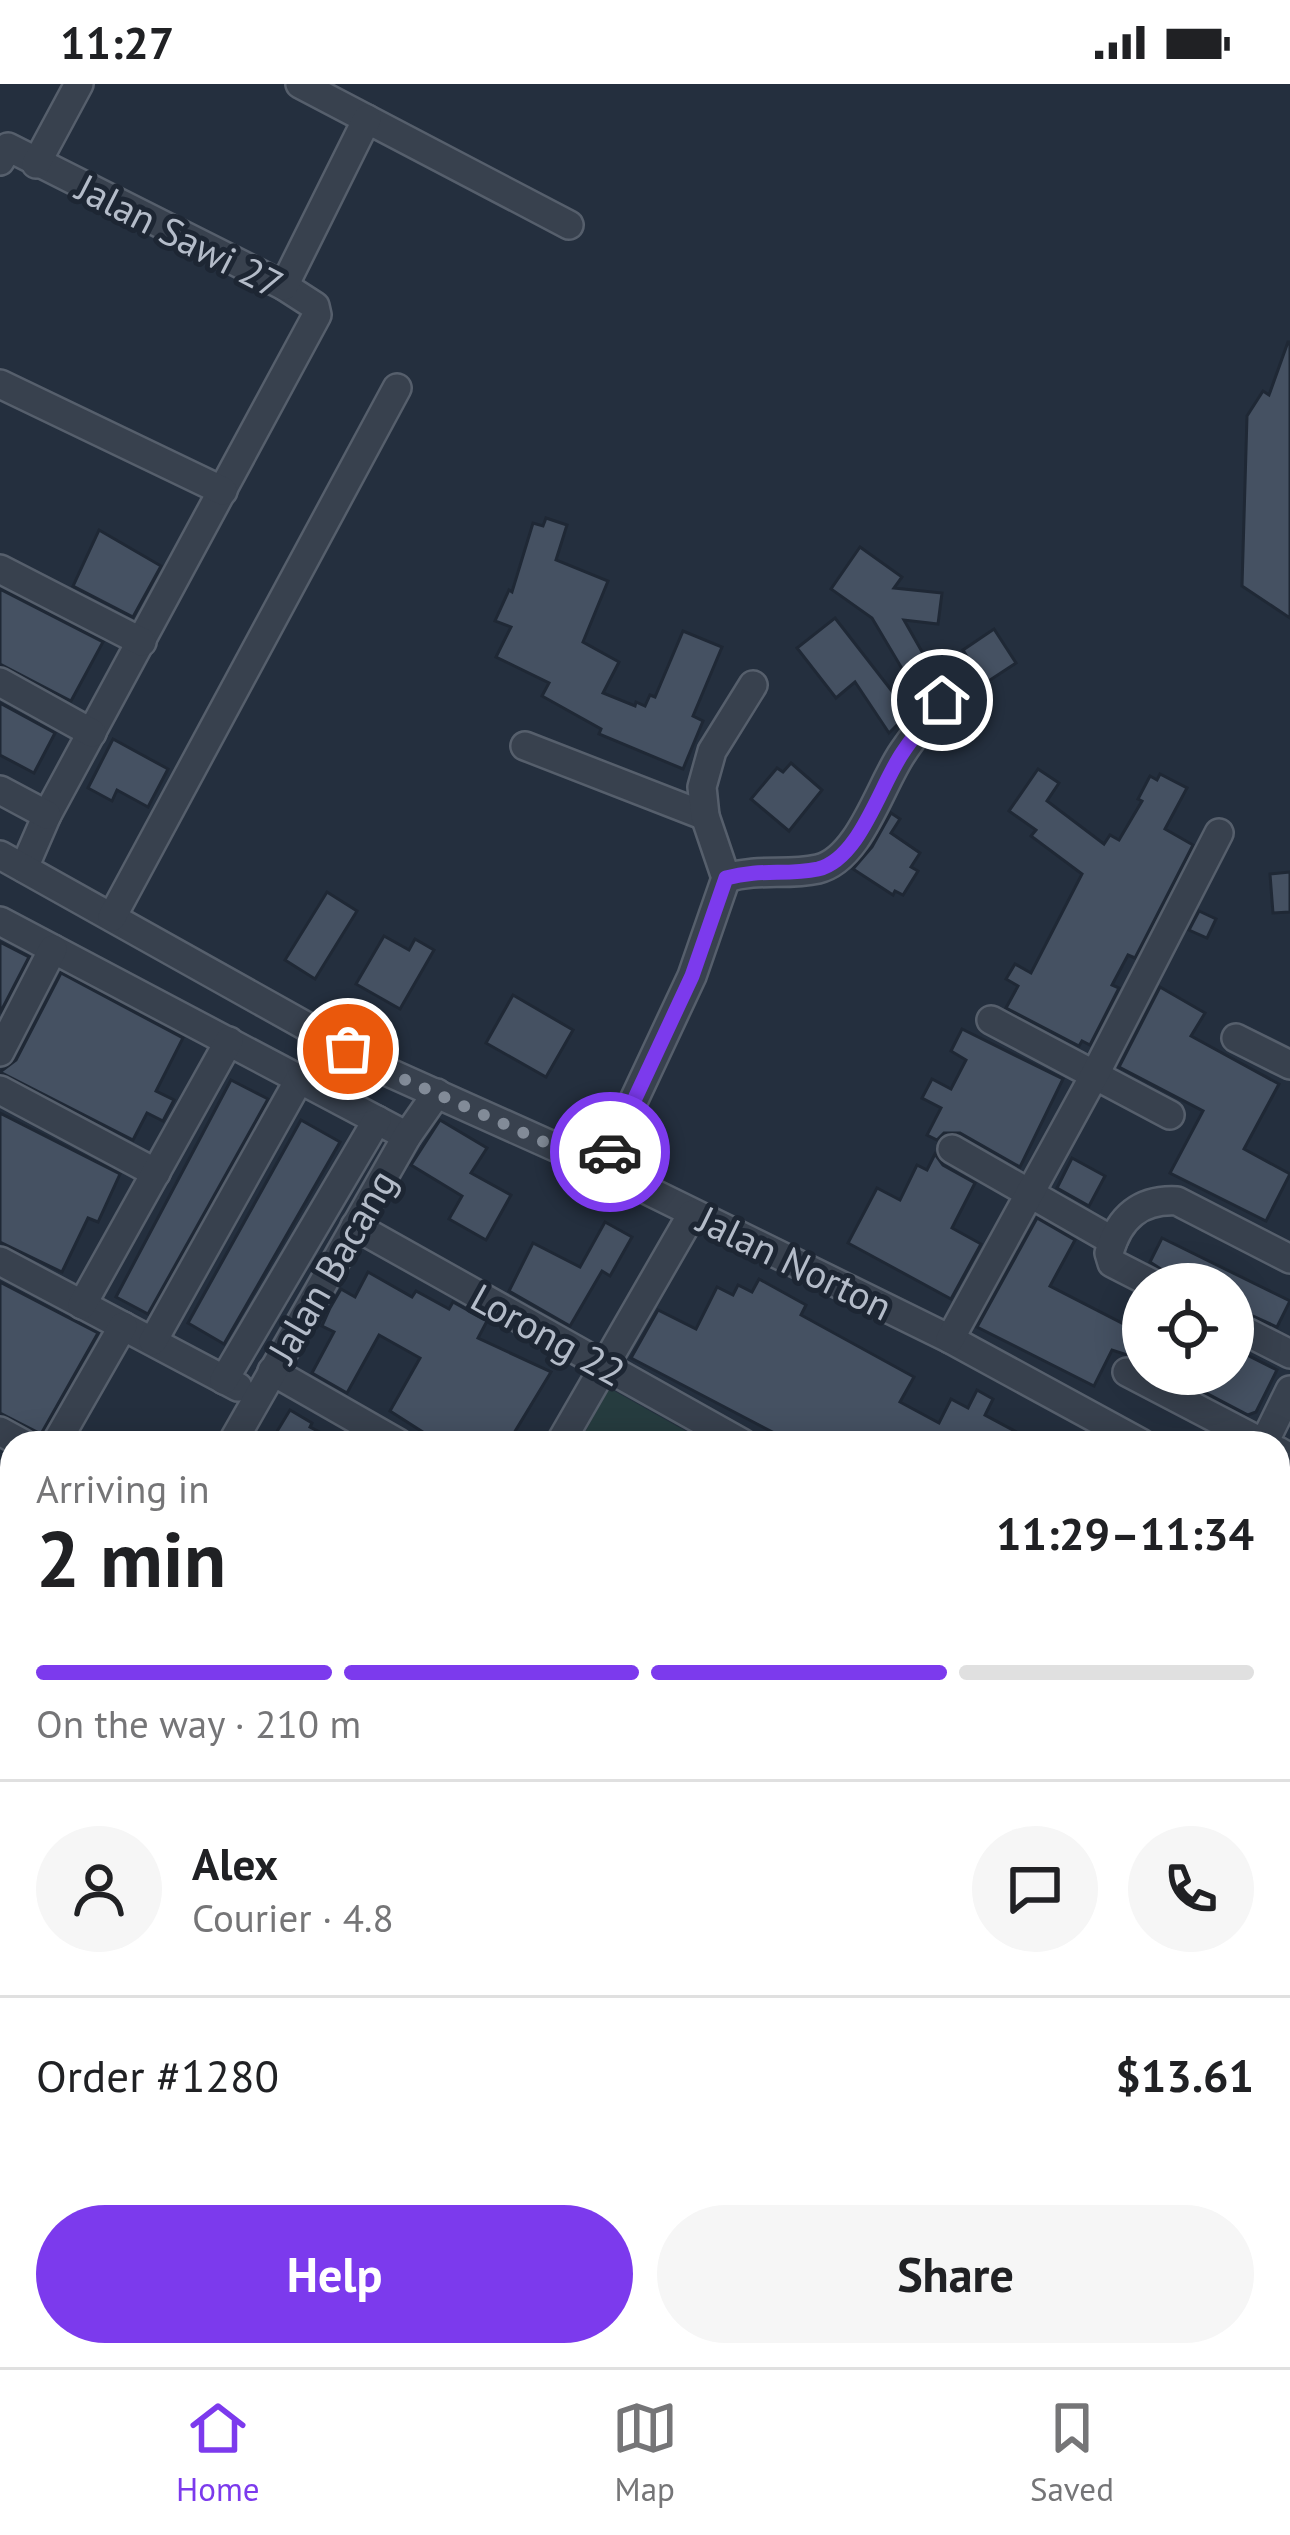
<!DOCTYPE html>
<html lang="en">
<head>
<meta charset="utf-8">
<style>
	:root { --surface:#fff; --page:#f6f6f6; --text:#202124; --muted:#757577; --line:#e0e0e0; --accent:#7c3aed }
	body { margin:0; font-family:"PT Sans",sans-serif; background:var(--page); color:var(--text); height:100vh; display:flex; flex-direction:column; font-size:45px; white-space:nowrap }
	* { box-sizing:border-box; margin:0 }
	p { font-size:39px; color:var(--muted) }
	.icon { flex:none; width:66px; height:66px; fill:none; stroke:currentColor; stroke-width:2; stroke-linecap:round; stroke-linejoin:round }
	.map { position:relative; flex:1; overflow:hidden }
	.sheet { position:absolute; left:0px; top:1347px; width:1290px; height:936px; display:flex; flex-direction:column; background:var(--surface); border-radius:36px 36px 0 0; box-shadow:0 6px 30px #0003 }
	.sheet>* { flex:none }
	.controls { position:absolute; left:1122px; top:1179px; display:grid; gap:24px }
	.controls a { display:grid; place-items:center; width:132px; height:132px; border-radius:50%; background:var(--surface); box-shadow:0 6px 30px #0003; font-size:60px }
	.pin { position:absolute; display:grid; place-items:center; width:102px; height:102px; color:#fff; margin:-51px; border:6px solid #fff; border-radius:50%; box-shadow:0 3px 12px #0007 }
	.courier { position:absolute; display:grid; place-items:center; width:120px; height:120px; margin:-60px; border:9px solid #7c3aed; border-radius:50%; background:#fff; color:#222; box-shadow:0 3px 15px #0007 }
	.head em { font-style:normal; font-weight:800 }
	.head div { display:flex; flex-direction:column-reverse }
	.head { display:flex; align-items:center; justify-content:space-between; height:204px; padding:0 36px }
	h1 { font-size:78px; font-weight:800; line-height:90px }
	.bar { display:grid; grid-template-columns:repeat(4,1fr); gap:18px 12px; align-content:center; height:144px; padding:0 36px }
	.bar i { height:15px; border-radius:9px; background:var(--line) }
	.bar .active { background:var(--accent) }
	.bar p { grid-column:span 4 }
	.line { display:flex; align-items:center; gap:30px; padding:0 36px; border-top:3px solid var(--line) }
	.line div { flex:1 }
	.round { display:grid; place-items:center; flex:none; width:126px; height:126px; border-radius:63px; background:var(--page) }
	.button { display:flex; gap:24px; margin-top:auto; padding:24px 36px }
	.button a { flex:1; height:138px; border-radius:72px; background:var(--accent); color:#fff; font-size:48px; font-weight:800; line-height:138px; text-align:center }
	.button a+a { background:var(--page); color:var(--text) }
	.status { display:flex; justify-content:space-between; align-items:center; height:84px; padding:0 60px; background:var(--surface); direction:ltr }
	.status svg { height:33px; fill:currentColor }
	.tabs { display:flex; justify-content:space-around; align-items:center; height:168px; border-top:3px solid var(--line); background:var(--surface); font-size:33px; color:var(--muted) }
	.tabs a { display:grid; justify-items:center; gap:6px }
	.tabs .active { color:var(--accent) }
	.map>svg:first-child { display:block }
	.green { fill:#263c3f }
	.building { fill:#455162; stroke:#1f2835; stroke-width:3 }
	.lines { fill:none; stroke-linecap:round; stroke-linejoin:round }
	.minor-casing { stroke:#565f6c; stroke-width:32 }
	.minor { stroke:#38414e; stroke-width:27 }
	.done { stroke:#828b98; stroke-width:12; stroke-dasharray:0 21.6 }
	.route { stroke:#7c3aed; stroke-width:15 }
	.labels { text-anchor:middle; stroke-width:10; stroke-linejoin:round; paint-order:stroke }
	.street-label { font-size:39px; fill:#b4bcc9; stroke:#1d2633 }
</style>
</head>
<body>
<div class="status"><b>11:27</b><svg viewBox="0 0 49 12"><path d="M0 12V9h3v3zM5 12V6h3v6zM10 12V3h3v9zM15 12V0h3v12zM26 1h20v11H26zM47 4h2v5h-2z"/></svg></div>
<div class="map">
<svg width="1290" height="2283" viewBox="0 0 1290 2283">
	<rect width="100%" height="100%" fill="#242f3e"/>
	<!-- green -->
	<polygon class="green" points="609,1304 707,1359 579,1359"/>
	<!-- building -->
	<g class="building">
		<polygon points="1288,258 1290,258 1290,534 1242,502 1247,332 1263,307 1269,311"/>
		<polygon points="546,434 567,441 556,476 608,497 583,558 619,578 603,609 635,622 636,618 645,622 650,611 655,613 683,547 722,563 693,632 703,637 683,685 599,650 601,645 542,612 549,599 496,573 511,543 495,537 509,506 512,508 533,439 543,442"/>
		<polygon points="99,446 161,482 133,533 73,502"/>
		<polygon points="860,463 902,493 894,504 942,509 938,540 904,536 929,580 907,593 872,534 831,505"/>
		<polygon points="0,505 103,558 71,617 0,580"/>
		<polygon points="835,534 909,629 889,649 855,598 836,614 797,564"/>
		<polygon points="994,545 1016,579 984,600 963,566"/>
		<polygon points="0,619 55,649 34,689 0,671"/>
		<polygon points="113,655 168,685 148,723 117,706 112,717 88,704"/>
		<polygon points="791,679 822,706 789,747 751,715 777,684 783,688"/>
		<polygon points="1038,685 1059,699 1047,717 1104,760 1110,751 1119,756 1142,717 1138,715 1150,692 1157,696 1160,690 1187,704 1165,745 1193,761 1135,874 1128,871 1112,901 1119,904 1090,961 1082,957 1079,962 1006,924 1018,902 1006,895 1015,880 1031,889 1082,790 1031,752 1036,746 1009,727"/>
		<polygon points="891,729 900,735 891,749 920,769 911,783 918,787 903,811 895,807 893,811 853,785 872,763"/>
		<polygon points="1290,788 1290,828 1273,829 1270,790"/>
		<polygon points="327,808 357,827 315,895 285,876"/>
		<polygon points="1199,827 1216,835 1207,854 1189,846"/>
		<polygon points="384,852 409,866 415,855 434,866 400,925 356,900"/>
		<polygon points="0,858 29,873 0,929"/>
		<polygon points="61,889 183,954 156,1007 174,1016 163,1037 147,1029 133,1056 0,988 16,976"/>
		<polygon points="1160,903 1205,929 1191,952 1279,1000 1244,1065 1290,1090 1266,1137 1170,1089 1203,1027 1119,983"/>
		<polygon points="513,911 573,946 546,993 486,959"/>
		<polygon points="962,945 1063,995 1020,1083 960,1049 944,1049 937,1056 927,1051 941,1024 922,1014 932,995 951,1005 966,976 951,967"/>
		<polygon points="231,996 268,1015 148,1230 116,1213"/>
		<polygon points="0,1029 120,1090 98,1138 88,1134 62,1188 0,1158"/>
		<polygon points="301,1036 340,1058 224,1260 188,1239"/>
		<polygon points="440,1036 487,1064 471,1089 511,1111 486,1156 449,1135 462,1112 411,1081"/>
		<polygon points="935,1070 943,1081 975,1099 952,1144 981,1160 951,1215 848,1159 877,1104 900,1116 917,1081 927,1086"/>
		<polygon points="1072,1074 1105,1092 1089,1122 1057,1104"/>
		<polygon points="1037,1134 1075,1156 1050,1202 1143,1250 1143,1276 1112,1266 1094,1302 977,1243"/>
		<polygon points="605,1138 632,1153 610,1192 602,1187 570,1242 509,1207 533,1159 580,1183"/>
		<polygon points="1162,1154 1290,1217 1277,1243 1233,1223 1233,1200 1171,1200 1167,1189 1150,1178"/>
		<polygon points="368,1188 412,1213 416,1207 449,1225 453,1218 487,1237 478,1254 551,1288 508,1359 440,1359 390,1327 420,1274 379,1251 347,1309 312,1289 334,1248 322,1242 330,1224 341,1205 355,1213"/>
		<polygon points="759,1195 806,1221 801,1231 914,1293 900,1318 939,1339 951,1315 968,1324 977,1306 993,1315 985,1331 1037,1359 774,1359 778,1351 631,1274 658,1226 696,1245 717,1203 733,1211 738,1201 752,1208"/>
		<polygon points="0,1198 98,1249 41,1350 0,1329"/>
		<polygon points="1233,1264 1277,1286 1256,1328 1248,1331 1170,1290 1233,1290"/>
		<polygon points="290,1326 312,1339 310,1343 341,1359 270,1359"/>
	</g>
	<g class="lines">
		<!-- minor casing -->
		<g class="minor-casing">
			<g id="minor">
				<polyline points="300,0 569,141"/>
				<polyline points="0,77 8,63 284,202 315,222 317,231 47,731 24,784"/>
				<polyline points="36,80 79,0"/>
				<polyline points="284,202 367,35"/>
				<polyline points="0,300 223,407"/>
				<polyline points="0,485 142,558"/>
				<polyline points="0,598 92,649"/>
				<polyline points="525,662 705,732"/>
				<polyline points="0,706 47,731"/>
				<polyline points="0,771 388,988 602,1084 950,1255 1141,1359"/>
				<path d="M726 794C760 784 786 792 818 785 860 775 880 701 903 668 915 650 929 633 942 616"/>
				<polyline points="112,833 397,304"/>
				<polyline points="0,837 407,1052"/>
				<polyline points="991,936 1170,1031"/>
				<polyline points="1236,954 1290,981"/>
				<polyline points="0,968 53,865"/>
				<polyline points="0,1006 156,1089"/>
				<polyline points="952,1065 1113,1157"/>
				<polyline points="602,1084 692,892 726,794 705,732 702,703 712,667 753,601"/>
				<polyline points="355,1142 742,1359"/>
				<polyline points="0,1177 238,1303"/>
				<path d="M1153 1200 1112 1179 1109 1169C1119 1133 1141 1115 1177 1117L1290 1175"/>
				<polyline points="82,1221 229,957"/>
				<polyline points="1233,1241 1290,1270"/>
				<polyline points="950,1255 1094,992 1219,749"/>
				<polyline points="153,1257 300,994"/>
				<polyline points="272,1287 398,1359"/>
				<polyline points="1127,1288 1263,1359"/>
				<polyline points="224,1296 377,1036"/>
				<polyline points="0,1347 22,1359"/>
				<polyline points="56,1359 123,1242"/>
				<polyline points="232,1359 407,1052 437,1009"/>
				<polyline points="560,1359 692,1130"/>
				<polyline points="1264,1359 1290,1306"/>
				<polyline points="1278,1367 1290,1374"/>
				<polyline points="1278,1432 1290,1438"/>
				<polyline points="0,1462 12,1439"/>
				<polyline points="1278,1660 1290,1667"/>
				<polyline points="0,1691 12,1698"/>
				<polyline points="0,1767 12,1746"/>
				<polyline points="1278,1858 1290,1865"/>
				<polyline points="0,1869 12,1876"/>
				<polyline points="0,2060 12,2067"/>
				<polyline points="1278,2062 1290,2069"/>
				<polyline points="1278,2247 1290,2254"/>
				<polyline points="0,2271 22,2283"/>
				<polyline points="336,2271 354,2283"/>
				<polyline points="624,2271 646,2283"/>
				<polyline points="994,2271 1016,2283"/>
				<polyline points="590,2283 597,2271"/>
			</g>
		</g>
		<!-- minor -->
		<use href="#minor" class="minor"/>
	</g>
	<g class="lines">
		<!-- done -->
		<polyline class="done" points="348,965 388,988 602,1084 610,1068"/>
		<!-- route -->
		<path class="route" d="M610 1068 692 892 726 794C762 784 785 792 818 785 860 775 880 701 903 668 915 650 929 633 942 616"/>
	</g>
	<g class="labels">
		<!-- street labels -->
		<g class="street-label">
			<text transform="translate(180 152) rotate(27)" y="14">Jalan Sawi 27</text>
			<text transform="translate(795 1179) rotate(26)" y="14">Jalan Norton</text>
			<text transform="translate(332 1182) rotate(-60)" y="14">Jalan Bacang</text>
			<text transform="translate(548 1251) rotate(29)" y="14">Lorong 22</text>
		</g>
	</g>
</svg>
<div class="controls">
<a><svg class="icon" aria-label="locate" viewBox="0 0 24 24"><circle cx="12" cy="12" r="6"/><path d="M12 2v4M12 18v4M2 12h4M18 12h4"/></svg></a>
</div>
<div class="pin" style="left:348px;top:965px;background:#ea580c"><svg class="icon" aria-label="bag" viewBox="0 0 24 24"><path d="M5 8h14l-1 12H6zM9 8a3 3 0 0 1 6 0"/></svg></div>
<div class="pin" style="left:942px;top:616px;background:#1f2937"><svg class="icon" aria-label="home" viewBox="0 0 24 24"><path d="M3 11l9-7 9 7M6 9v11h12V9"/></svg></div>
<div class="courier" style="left:610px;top:1068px"><svg class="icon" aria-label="car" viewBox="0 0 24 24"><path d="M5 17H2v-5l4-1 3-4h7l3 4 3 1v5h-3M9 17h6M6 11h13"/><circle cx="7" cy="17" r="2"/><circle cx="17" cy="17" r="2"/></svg></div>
<section class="sheet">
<div class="head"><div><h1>2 min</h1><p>Arriving in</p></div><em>11:29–11:34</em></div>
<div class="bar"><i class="active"></i><i class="active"></i><i class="active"></i><i></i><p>On the way · 210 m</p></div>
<div class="line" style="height:216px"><a class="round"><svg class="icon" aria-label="person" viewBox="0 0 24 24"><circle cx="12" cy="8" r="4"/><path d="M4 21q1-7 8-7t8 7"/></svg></a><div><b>Alex</b><p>Courier · 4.8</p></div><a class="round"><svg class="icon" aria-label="chat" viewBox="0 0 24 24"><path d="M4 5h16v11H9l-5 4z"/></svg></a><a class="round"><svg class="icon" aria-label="phone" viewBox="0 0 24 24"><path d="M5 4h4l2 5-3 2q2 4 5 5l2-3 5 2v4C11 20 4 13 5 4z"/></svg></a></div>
<div class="line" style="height:156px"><div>Order #1280</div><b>$13.61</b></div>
<div class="button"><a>Help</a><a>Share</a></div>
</section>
</div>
<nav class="tabs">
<a class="active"><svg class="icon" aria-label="home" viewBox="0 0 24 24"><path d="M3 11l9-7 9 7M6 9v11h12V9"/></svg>Home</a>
<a><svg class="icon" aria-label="map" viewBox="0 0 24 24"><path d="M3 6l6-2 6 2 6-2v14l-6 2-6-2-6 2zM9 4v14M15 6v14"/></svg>Map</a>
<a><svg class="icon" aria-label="saved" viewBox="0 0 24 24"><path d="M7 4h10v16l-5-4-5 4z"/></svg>Saved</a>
</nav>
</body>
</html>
